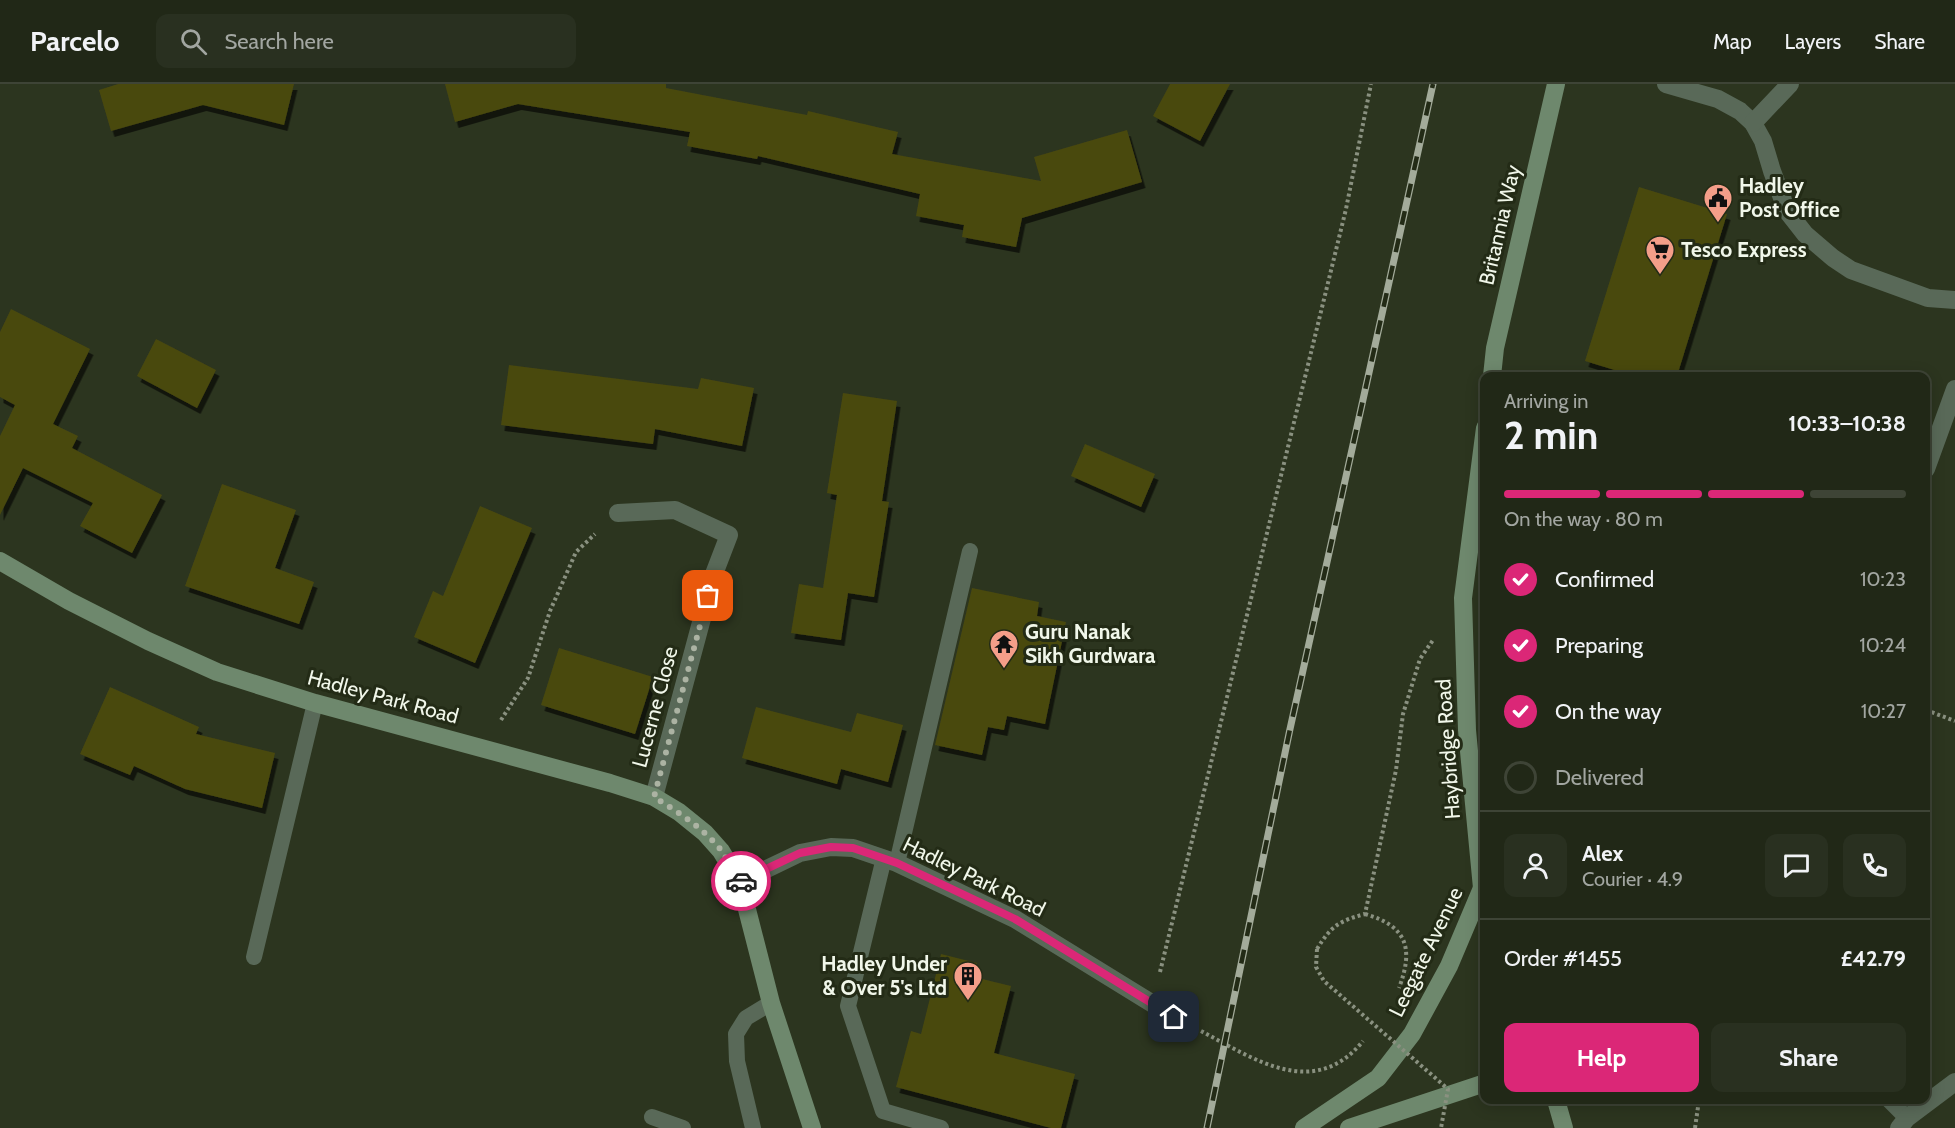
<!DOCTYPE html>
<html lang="en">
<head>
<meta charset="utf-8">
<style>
	:root { --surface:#212817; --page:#293020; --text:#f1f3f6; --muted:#a2a6a1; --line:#3e4436; --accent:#db2777 }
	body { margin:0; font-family:Cabin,sans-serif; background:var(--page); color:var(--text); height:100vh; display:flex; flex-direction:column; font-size:22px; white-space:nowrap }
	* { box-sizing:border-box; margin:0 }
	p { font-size:20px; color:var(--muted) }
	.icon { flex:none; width:33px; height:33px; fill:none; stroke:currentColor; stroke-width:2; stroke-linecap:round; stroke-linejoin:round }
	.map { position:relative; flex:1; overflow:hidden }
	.details { position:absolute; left:1480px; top:288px; width:450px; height:732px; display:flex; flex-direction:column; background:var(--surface); border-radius:12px; box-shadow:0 3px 15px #0003,0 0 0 2px var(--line) }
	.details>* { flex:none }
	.pin { position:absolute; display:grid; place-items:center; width:51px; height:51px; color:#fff; margin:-26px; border-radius:12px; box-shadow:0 3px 9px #0006 }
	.courier { position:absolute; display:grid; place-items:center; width:60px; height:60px; margin:-30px; border:4px solid #db2777; border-radius:50%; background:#fff; color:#222; box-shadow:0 2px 8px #0007 }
	.overview em { font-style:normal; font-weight:800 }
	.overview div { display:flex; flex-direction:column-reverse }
	.overview { display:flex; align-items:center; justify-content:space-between; height:102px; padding:0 24px }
	h1 { font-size:39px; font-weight:800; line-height:45px }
	.bar { display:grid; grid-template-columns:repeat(4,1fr); gap:9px 6px; align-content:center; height:72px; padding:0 24px }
	.bar i { height:8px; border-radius:4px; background:var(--line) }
	.bar .selected { background:var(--accent) }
	.bar p { grid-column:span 4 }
	.line { display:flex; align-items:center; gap:15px; padding:0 24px; border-top:2px solid var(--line) }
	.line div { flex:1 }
	.round { display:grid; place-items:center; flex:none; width:63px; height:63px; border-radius:12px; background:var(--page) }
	ol { padding:0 24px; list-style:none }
	li { display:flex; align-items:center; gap:18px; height:66px }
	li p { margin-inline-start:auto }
	li .icon { padding:6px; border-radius:50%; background:var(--accent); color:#fff; stroke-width:4 }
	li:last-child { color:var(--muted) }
	li i { width:33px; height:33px; border:3px solid var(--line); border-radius:50% }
	.action { display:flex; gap:12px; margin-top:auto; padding:12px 24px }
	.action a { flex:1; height:69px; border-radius:12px; background:var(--accent); color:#fff; font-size:24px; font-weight:800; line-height:69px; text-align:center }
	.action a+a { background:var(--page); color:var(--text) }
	header { display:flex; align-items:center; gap:36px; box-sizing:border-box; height:84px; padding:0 30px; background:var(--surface); border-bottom:2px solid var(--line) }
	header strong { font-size:28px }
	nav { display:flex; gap:33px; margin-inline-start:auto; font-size:21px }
	.search { width:420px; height:54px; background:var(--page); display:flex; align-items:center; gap:15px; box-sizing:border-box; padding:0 21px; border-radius:12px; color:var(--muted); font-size:22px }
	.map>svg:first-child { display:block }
	.building { fill:#494810; filter:url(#shadow) }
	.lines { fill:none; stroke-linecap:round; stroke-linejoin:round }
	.path { stroke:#8a9180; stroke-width:4; stroke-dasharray:3 3; stroke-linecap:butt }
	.lane { stroke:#596958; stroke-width:16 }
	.street { stroke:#596958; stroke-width:18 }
	.secondary { stroke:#6e886d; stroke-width:18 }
	.rail-casing { stroke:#a3ab9a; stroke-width:7 }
	.rail { stroke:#232b16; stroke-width:4.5; stroke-dasharray:14; stroke-linecap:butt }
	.path-bridge { stroke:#8a9180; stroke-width:4; stroke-dasharray:3 3; stroke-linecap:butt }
	.done { stroke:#acb3a3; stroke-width:6; stroke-dasharray:0 10.8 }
	.route { stroke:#db2777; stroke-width:8 }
	.labels { text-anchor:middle; stroke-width:6; stroke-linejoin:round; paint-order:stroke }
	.poi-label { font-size:21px; font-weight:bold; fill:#f1f7ea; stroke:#232b16; text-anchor:start }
	.street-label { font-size:21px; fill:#f1f7ea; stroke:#232b16 }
</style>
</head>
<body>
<header>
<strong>Parcelo</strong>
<div class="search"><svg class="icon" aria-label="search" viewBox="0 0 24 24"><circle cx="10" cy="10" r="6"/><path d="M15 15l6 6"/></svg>Search here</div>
<nav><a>Map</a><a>Layers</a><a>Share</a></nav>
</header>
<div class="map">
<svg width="1955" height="1044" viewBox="0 0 1955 1044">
	<defs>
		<filter id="shadow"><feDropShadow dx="3.5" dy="6" stdDeviation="0" flood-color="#0009"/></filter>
	</defs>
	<rect width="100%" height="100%" fill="#2c351f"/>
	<!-- building -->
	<g class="building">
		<polygon points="118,0 294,0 284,41 203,21 111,47 99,6"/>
		<polygon points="445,0 666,0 666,4 807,31 808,27 898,48 892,70 1041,97 1034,73 1127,46 1142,98 1022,134 1016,163 962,153 964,141 916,132 920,110 758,72 757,75 687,62 690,48 518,20 455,38"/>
		<polygon points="1170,0 1230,0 1200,57 1153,32"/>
		<polygon points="1639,103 1727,130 1677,292 1634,292 1585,277"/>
		<polygon points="11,225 90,265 53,340 78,352 72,364 162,411 132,469 80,442 93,419 23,384 0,431 0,352 15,321 0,313 0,248"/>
		<polygon points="156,255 216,286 197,324 137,292"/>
		<polygon points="509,281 698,305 701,294 754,304 742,362 655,345 653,360 501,341"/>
		<polygon points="843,309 897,317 882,417 889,418 874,513 848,509 841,556 791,549 799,500 823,504 837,411 827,409"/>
		<polygon points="1085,360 1155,390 1141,423 1071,392"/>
		<polygon points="222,400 296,426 275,484 314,498 299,540 185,502"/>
		<polygon points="480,422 532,444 475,579 414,553 433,507 443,512"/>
		<polygon points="972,504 1039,518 1037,532 1066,538 1045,640 1007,632 1004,646 988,643 982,671 935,661"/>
		<polygon points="559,564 653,593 635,650 541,621"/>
		<polygon points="110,603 199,643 196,650 275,669 262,724 185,705 134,682 130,691 80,670"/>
		<polygon points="756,623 851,648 857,629 903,641 888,698 841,685 837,700 742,674"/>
		<polygon points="941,870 977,879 974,893 1011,902 994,969 1075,990 1061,1044 1051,1044 896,1003 911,947 921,950"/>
	</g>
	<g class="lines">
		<!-- path -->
		<g class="path">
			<polyline points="1926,626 1955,637"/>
			<polyline points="501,636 528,594 550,527 576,468 595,450"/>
			<path d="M1365 830C1407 842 1414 864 1399 904"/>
			<path d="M1317 865C1331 842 1339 837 1365 830L1396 686 1403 630 1420 575 1433 556"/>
			<polyline points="1160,888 1346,125 1371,0"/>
			<path d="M1201 947C1254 975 1314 1017 1363 957"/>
			<polyline points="1695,1044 1699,1016"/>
		</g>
		<!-- lane -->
		<g class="lane">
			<polyline points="884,774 848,922 883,1027 941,1044"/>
			<polyline points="897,779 970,467"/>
			<polyline points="254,873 315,619"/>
			<polyline points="1889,1016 1907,1034"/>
			<polyline points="652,1033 683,1044"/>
			<polyline points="753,1044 737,977 736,950 746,934 771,919"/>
		</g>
		<!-- street -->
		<g class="street">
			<polyline points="1666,0 1718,15 1740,27 1753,39 1763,57 1772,87 1787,127 1805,150 1833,174 1851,186 1928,214 1955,216"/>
			<polyline points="1753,39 1790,0"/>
			<polyline points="1926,385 1955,305"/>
			<polyline points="618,429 675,426 729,451 714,490 654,713"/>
			<polyline points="740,798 800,769 831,763 853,764 897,779 1015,835 1174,933"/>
			<polyline points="1899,1044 1907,1034 1955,998"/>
		</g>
		<!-- secondary -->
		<g class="secondary">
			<polyline points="1492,292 1495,264 1556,0"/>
			<polyline points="1485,344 1463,514 1467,646 1482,804 1485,813"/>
			<polyline points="0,477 69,517 148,557 217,588 315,619 610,699 654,713 679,728 705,749 721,767 740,798 771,919 812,1044"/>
			<polyline points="1556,1016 1564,1044"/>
			<polyline points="1304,1044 1378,994 1412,950 1449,882 1482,804"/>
			<polyline points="1349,1044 1485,999"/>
		</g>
		<!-- rail casing -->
		<g class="rail-casing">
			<polyline id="rail" points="1207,1044 1290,645 1433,0"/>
		</g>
		<!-- rail -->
		<use href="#rail" class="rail"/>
		<!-- path-bridge -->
		<polyline class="path-bridge" points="1317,865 1316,883 1324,897 1448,1005 1441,1044"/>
	</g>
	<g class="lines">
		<!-- done -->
		<path class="done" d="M708 512 654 713C678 728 703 744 721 766 728 776 733 791 741 797"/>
		<!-- route -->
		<polyline class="route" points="741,797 800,769 831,763 853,764 897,779 1015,835 1174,933"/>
	</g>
	<!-- icons -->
	<defs>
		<g id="civic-pin" transform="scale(1.5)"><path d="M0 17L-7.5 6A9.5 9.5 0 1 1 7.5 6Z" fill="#f49e89" stroke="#232b16"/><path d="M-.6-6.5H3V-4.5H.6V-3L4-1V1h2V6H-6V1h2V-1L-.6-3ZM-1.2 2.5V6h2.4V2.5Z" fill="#111"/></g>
		<g id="supermarket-pin" transform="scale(1.5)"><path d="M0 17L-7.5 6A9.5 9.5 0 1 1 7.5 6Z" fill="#f49e89" stroke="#232b16"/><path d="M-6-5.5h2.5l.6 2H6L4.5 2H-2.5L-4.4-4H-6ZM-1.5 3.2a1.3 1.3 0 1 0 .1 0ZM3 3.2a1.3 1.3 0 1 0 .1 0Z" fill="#111"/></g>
		<g id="temple-pin" transform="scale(1.5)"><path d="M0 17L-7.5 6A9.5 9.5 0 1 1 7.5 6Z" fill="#f49e89" stroke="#232b16"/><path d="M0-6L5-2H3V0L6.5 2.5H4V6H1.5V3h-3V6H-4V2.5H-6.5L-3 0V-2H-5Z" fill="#111"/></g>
		<g id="building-pin" transform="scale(1.5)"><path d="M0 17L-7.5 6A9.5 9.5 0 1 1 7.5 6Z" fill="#f49e89" stroke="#232b16"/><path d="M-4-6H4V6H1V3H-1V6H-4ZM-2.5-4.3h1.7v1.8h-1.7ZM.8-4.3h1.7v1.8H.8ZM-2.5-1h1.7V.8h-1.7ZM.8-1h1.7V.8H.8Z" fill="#111"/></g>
	</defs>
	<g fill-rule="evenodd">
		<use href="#civic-pin" x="1718" y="114"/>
		<use href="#supermarket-pin" x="1660" y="166"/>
		<use href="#temple-pin" x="1004" y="560"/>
		<use href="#building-pin" x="968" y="892"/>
	</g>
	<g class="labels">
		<!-- poi labels -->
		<g class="poi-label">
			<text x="1739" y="109">Hadley<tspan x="1739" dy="24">Post Office</tspan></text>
			<text x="1681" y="173">Tesco Express</text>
			<text x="1025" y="555">Guru Nanak<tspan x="1025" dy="24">Sikh Gurdwara</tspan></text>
			<text x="947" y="887" text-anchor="end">Hadley Under<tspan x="947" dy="24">&amp; Over 5's Ltd</tspan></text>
		</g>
		<!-- street labels -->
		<g class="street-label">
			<text transform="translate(1500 141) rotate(-77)" y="7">Britannia Way</text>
			<text transform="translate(383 613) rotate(15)" y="7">Hadley Park Road</text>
			<text transform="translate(655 623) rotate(-75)" y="7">Lucerne Close</text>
			<text transform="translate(1448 665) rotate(-94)" y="7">Haybridge Road</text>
			<text transform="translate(974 793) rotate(26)" y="7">Hadley Park Road</text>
			<text transform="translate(1426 868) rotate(-64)" y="7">Leegate Avenue</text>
		</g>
	</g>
</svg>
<div class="pin" style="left:708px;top:512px;background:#ea580c"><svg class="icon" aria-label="bag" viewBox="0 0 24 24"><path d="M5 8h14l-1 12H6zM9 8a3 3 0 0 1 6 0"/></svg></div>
<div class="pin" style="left:1174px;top:933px;background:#1f2937"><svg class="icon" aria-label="home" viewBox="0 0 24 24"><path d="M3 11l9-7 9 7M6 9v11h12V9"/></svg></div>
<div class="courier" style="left:741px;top:797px"><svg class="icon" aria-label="car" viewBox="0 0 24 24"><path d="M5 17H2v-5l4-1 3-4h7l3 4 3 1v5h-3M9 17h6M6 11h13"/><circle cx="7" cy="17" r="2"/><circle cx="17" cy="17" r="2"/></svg></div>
<section class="details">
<div class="overview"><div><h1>2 min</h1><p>Arriving in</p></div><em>10:33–10:38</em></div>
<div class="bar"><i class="selected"></i><i class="selected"></i><i class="selected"></i><i></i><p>On the way · 80 m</p></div>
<ol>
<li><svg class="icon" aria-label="check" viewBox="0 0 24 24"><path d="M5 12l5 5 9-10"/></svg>Confirmed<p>10:23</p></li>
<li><svg class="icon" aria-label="check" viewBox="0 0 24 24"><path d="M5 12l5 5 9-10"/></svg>Preparing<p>10:24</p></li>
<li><svg class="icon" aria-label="check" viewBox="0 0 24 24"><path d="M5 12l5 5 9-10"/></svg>On the way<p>10:27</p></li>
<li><i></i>Delivered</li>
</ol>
<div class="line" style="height:108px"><a class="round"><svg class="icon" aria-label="person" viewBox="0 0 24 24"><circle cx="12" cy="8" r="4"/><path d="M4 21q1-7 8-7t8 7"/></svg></a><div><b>Alex</b><p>Courier · 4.9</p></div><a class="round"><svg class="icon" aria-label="chat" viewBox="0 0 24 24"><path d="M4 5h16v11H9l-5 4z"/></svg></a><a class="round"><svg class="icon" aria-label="phone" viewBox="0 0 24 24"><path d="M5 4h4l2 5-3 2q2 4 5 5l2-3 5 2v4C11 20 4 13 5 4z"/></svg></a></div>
<div class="line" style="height:78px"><div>Order #1455</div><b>£42.79</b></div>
<div class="action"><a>Help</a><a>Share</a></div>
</section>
</div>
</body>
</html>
